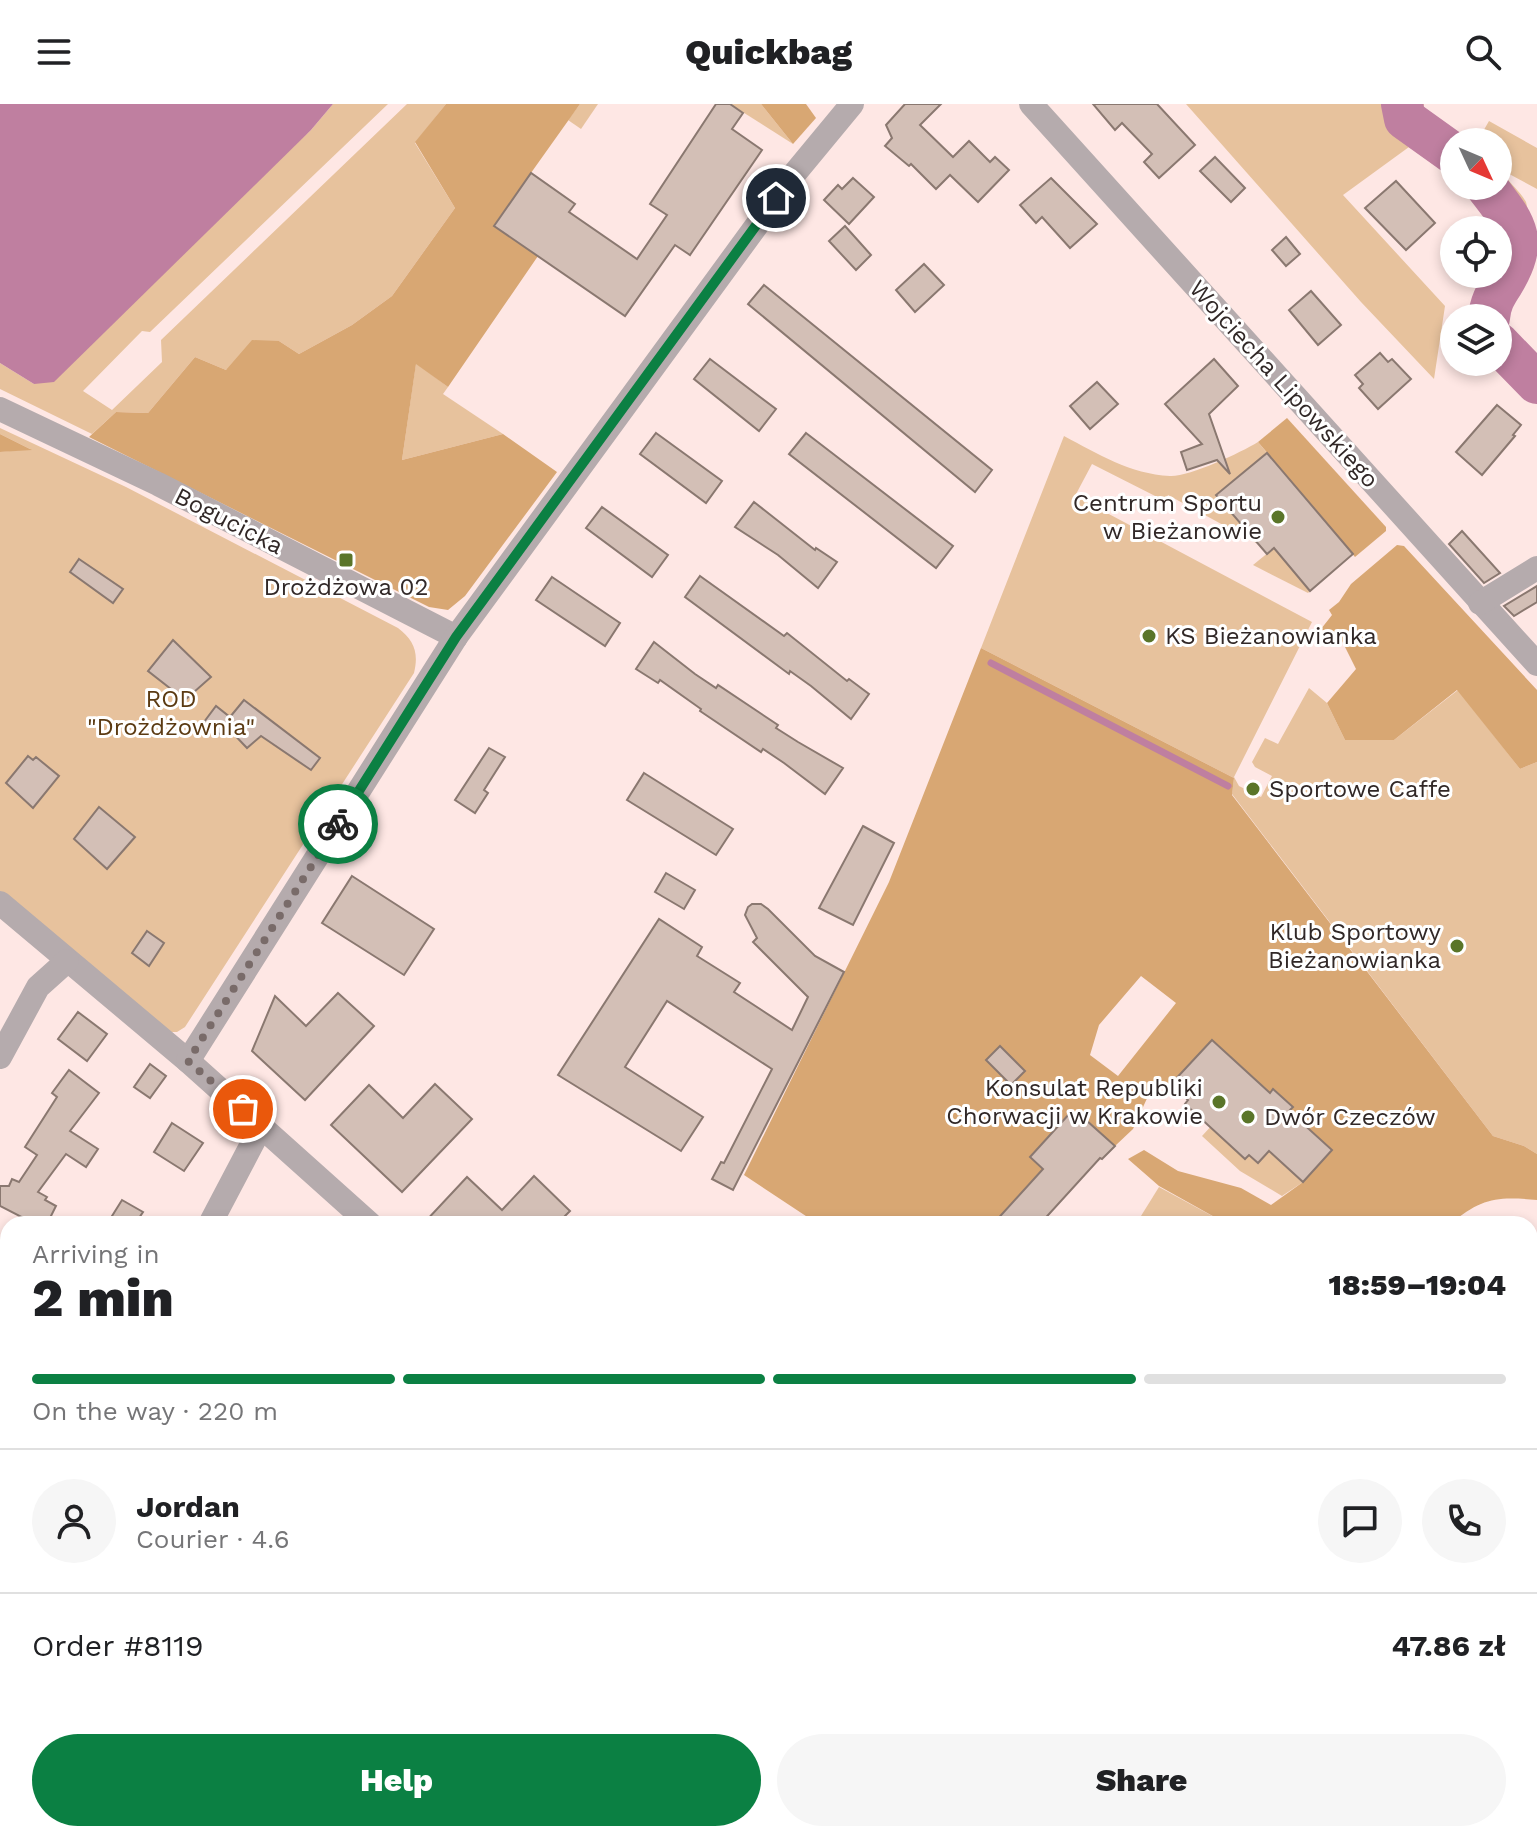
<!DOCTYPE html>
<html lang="en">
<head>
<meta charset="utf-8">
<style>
	:root { --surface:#fff; --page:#f6f6f6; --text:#202124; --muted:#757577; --line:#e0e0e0; --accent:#0b8043 }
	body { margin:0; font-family:"Work Sans",sans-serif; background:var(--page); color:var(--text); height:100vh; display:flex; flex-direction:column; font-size:30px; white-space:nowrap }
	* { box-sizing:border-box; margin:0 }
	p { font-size:26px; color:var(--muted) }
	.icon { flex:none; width:44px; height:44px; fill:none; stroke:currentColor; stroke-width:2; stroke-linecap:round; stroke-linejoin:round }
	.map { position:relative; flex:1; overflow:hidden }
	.drawer { position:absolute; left:0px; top:1112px; width:1538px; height:626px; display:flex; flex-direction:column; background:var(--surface); border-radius:24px 24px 0 0; box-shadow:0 4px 12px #0003 }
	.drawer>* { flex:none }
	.needle { width:52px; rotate:134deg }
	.controls { position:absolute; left:1440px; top:24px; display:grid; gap:16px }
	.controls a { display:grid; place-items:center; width:72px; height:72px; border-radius:50%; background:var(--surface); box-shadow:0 4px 12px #0003; font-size:40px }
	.pin { position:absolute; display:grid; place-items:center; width:68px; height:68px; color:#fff; margin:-34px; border:4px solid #fff; border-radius:50%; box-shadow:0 2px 8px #0007 }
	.courier { position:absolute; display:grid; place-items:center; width:80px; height:80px; margin:-40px; border:6px solid #0b8043; border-radius:50%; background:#fff; color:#222; box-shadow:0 2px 10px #0007 }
	.overview em { font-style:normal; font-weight:800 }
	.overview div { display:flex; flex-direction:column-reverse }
	.overview { display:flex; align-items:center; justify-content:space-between; height:136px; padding:0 32px }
	h1 { font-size:52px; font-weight:800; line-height:60px }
	.bar { display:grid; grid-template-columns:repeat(4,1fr); gap:12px 8px; align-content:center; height:96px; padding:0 32px }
	.bar i { height:10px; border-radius:6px; background:var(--line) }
	.bar .current { background:var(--accent) }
	.bar p { grid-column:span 4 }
	.line { display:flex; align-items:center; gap:20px; padding:0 32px; border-top:2px solid var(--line) }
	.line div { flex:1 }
	.round { display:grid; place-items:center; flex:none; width:84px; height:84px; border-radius:42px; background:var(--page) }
	.cta { display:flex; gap:16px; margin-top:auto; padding:16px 32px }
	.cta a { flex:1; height:92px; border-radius:48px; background:var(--accent); color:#fff; font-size:32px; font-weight:800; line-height:92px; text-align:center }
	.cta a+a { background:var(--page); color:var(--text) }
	header { display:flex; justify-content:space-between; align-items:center; height:104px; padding:0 32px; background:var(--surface); font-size:36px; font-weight:800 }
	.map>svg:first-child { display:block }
	.green { fill:#e7c29d }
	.forest { fill:#d8a773; fill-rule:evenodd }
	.water { fill:#bf7fa0 }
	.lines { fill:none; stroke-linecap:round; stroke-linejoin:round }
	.stream { stroke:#bf7fa0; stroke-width:7 }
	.river { stroke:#bf7fa0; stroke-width:42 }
	.building { fill:#d3bfb6; stroke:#8a7870; stroke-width:2 }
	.minor { stroke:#b5abad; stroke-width:24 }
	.done { stroke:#796b69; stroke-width:8; stroke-dasharray:0 14.4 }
	.route { stroke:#0b8043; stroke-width:10 }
	.poi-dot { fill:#5a7529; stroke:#fff; stroke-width:3 }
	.labels { text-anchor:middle; stroke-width:6; stroke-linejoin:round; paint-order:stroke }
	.street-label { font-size:24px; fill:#312827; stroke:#fff }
	.poi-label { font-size:24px; fill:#312827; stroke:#fff; text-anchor:end }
	.park-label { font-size:24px; fill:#5b3a12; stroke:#fff }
</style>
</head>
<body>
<header><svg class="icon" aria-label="menu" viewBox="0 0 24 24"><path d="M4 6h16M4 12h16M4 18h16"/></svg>Quickbag<svg class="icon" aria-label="search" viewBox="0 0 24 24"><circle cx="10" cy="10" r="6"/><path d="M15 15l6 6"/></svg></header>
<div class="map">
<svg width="1537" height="1737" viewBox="0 0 1537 1737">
	<rect width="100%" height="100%" fill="#fee7e4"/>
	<!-- green -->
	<g class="green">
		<polygon points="333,0 388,0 150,228 142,227 83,287 112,306 162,258 161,236 407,0 446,0 415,39 455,104 392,192 352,221 299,250 279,237 226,266 195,253 148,309 116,308 92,330 0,285 0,259 34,280 311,26"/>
		<polygon points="580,0 598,0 581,25 568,16"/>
		<polygon points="730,0 761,0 793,40"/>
		<polygon points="1186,0 1424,0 1422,8 1466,38 1454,38 1454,75 1409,43 1343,91 1445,202 1434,275 1361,198"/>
		<polygon points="1489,17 1537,44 1537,85 1498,64 1498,38 1477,38"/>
		<path d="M1498 65C1507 76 1519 86 1526 98 1537 136 1521 181 1506 216L1510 230 1537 257V298L1496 258 1498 214H1475L1474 203 1509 150 1508 133 1499 115 1464 82H1498Z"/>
		<polygon points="416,259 448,283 443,290 503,330 402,356"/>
		<path d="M0 324 126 383 398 524C414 536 419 549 414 569L185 923 177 928H169L0 792V348L30 345 0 330Z"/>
		<path d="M1064 332C1098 350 1130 370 1170 372 1189 373 1240 349 1258 338L1267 349 1216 391 1258 440 1168 391 1165 397 1092 360 1075 392 1312 518 1234 673 1239 682 1261 693 1272 672 1255 663 1252 658 1265 634 1278 640 1309 584 1327 599 1345 636H1394L1458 586 1520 665 1537 658V1050L1524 1042 1493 1032 1232 690 1234 674 981 544Z"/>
		<polygon points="1274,444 1310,487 1308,489 1253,461"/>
		<polygon points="1214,1019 1258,1059 1269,1047 1303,1078 1282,1092 1240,1067 1202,1032"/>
		<polygon points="1159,1083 1227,1120 1136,1120"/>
		<polygon points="1530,1175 1537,1178 1537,1265 1530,1269"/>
		<polygon points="1537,1383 1537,1604 1530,1599 1530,1406"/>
		<polygon points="593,1730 679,1730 675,1737 589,1737"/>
		<polygon points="1349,1730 1505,1730 1515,1737 1345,1737"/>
	</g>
	<!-- forest -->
	<g class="forest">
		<polygon points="446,0 580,0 494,121 538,152 448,283 416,260 402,356 503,330 557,368 465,492 448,506 429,503 89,333 116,308 148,309 195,253 226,266 252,236 279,237 299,250 352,221 392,192 455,104 415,38"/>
		<polygon points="761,0 806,0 816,14 793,40"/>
		<polygon points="1287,314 1386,423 1386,427 1355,453 1258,338"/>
		<polygon points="0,330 32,346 0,348"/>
		<polygon points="1397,441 1404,442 1537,586 1537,658 1520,665 1457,586 1394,636 1345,636 1327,599 1356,565 1342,537 1321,525 1332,511 1329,506 1339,498 1351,480"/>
		<path d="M981 544 1234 674 1232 691 1493 1032 1524 1042 1537 1050V1096C1496 1092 1482 1094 1450 1120L1351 1116 1344 1120H1227L1159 1082 1128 1055 1144 1046 1178 1067 1241 1084 1271 1101 1303 1078 1332 1046 1289 1007 1292 1003 1274 985 1270 989 1212 936 1171 980 1149 990 1133 1025 1115 1042 1087 1017 1084 1020 1072 1009 1031 1053 1043 1065 993 1120H818L744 1071 889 778ZM1141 872 1176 899 1118 972 1090 951 1099 921Z"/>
	</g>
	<!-- water -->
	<polygon class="water" points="0,0 333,0 311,26 54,278 34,280 0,259"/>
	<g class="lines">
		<!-- stream -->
		<polyline class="stream" points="991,559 1228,682"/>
		<!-- river -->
		<g class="river">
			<polyline points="1402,0 1405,15 1454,50"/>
			<path d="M1486 82C1515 120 1530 134 1503 179 1495 191 1490 200 1489 214"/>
			<polyline points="1498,239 1537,279"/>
		</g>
	</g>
	<!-- building -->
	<g class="building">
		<polygon points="716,0 730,0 743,9 732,25 762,46 690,151 675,141 625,212 494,122 531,69 575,100 569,108 637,155 667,111 650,100"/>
		<polygon points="905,0 941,0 920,21 953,53 969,37 990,58 995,53 1009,66 978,98 950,71 936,85 911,60 909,62 885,42 892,34 886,21"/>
		<polygon points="1093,0 1157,0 1195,41 1159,74 1144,58 1152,50 1122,19 1115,26"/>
		<polygon points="1215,53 1245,84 1231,98 1200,67"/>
		<polygon points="853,74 874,93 849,120 824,96 838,81 842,85"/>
		<polygon points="1051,74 1097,120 1070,144 1042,113 1036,119 1020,101"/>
		<polygon points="1396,77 1435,119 1406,146 1365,104"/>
		<polygon points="845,122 871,151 856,166 829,137"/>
		<polygon points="1286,133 1300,150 1286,162 1272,146"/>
		<polygon points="924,160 944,181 915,208 896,186"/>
		<polygon points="764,181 992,366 975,388 748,200"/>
		<polygon points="1311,187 1341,221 1318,241 1289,206"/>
		<polygon points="1380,249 1388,258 1392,255 1411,275 1378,305 1359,284 1363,280 1355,271"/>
		<polygon points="710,255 776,305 759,327 694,275"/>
		<polygon points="1214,255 1238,282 1209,310 1230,370 1217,356 1187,366 1181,348 1202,340 1165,300"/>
		<polygon points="1097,278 1118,300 1090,325 1070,302"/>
		<polygon points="1497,301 1521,321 1513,331 1515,332 1482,371 1456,348"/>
		<polygon points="656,329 722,377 706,399 640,350"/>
		<polygon points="806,329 953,442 936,464 789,350"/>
		<polygon points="1267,349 1353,450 1310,487 1274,444 1267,450 1216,391"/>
		<polygon points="754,398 815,446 816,444 837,458 818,484 778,451 735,423"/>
		<polygon points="602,403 668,451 652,473 586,424"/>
		<polygon points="1462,427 1500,469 1484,479 1449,440"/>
		<polygon points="79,455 123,485 113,499 70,468"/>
		<polygon points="700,472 784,532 787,529 847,577 849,575 869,590 851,615 811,582 790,567 789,570 685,493"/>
		<polygon points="552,473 620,519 605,542 536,496"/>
		<polygon points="1537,482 1537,498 1514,512 1504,502"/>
		<polygon points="173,536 211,573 185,596 148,567"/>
		<polygon points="654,538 695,570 716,584 718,581 778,621 776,624 798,638 843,664 825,690 784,659 763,645 761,648 700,607 701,605 660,576 658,579 636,565"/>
		<polygon points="244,596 320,654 311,666 261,632 247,644 227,623 221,631 204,618 216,602 230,613"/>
		<polygon points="489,644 505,653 484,686 488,689 475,709 455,696"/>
		<polygon points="28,652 33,656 36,653 59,672 33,704 6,679"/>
		<polygon points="644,669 733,725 716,751 627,696"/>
		<polygon points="99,703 135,733 107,765 74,735"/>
		<polygon points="863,722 894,739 853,821 819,804"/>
		<polygon points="666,769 695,786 684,805 655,788"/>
		<polygon points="352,772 434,825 404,871 322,819"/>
		<polygon points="752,800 761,800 768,805 815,852 844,868 733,1086 712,1075 721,1058 724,1059 772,965 667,897 625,963 703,1013 681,1047 558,971 659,815 702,843 697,852 740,879 734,888 792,926 808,893 753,838 757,834 745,811 748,803"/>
		<polygon points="147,827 164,839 149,862 132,849"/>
		<polygon points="338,889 374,922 305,996 252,947 275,892 306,922"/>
		<polygon points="78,908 107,930 87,957 58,935"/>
		<polygon points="1212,936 1270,989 1273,985 1293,1003 1289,1007 1332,1046 1303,1078 1269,1047 1258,1059 1249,1051 1245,1055 1185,1000 1188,996 1171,980"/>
		<polygon points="1000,942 1025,967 1011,981 986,956"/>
		<polygon points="150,960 166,972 150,994 134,983"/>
		<polygon points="69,966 99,989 70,1027 98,1045 86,1063 66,1050 38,1088 47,1093 45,1096 56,1102 47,1120 35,1120 0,1102 0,1082 9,1082 12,1075 19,1078 37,1051 25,1043 57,993 52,989"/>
		<polygon points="435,980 472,1015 402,1088 331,1021 369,981 403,1014"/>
		<polygon points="1071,1008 1084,1020 1087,1017 1115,1042 1102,1055 1100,1054 1040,1120 993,1120 1043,1065 1030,1053"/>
		<polygon points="172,1019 203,1039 184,1067 154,1048"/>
		<polygon points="534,1072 570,1107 557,1120 423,1120 467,1073 502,1106"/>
		<polygon points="122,1096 143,1108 135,1120 107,1120"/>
	</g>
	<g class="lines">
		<!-- minor -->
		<g class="minor">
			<polyline points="1031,0 1537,560"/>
			<polyline points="0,305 158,380 456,533"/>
			<polyline points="1480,499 1537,464"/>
			<polyline points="0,799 188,957 370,1120"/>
			<polyline points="0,953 38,883 67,857"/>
			<polyline points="188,957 456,533 795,69 852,0"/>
			<polyline points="210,1120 262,1021"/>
			<polyline points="1530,1155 1537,1158"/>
			<polyline points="0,1528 8,1513"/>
			<polyline points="0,1558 8,1562"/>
			<polyline points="1530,1618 1537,1623"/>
			<polyline points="333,1730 346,1737"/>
			<polyline points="854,1737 858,1730"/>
			<polyline points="1136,1737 1139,1730"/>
		</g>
	</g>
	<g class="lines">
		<!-- done -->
		<polyline class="done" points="243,1005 188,957 338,720"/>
		<!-- route -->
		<polyline class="route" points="338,720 456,533 776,94"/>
	</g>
	<!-- markers -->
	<g class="poi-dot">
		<circle cx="1278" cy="413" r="8"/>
		<rect x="338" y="448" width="16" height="16" rx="4"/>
		<circle cx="1149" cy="532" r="8"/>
		<circle cx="1253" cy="685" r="8"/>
		<circle cx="1457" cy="842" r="8"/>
		<circle cx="1219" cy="998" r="8"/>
		<circle cx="1248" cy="1013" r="8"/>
	</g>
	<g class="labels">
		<!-- street labels -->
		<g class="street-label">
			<text transform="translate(1284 280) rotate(48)" y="8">Wojciecha Lipowskiego</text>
			<text transform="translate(229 417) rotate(27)" y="8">Bogucicka</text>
		</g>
		<!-- poi labels -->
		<g class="poi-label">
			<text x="1262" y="407">Centrum Sportu<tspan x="1262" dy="28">w Bieżanowie</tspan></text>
			<text x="346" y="491" text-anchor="middle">Drożdżowa 02</text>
			<text x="1165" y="540" text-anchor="start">KS Bieżanowianka</text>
			<text x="1269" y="693" text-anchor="start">Sportowe Caffe</text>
			<text x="1441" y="836">Klub Sportowy<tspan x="1441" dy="28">Bieżanowianka</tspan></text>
			<text x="1203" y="992">Konsulat Republiki<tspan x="1203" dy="28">Chorwacji w Krakowie</tspan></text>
			<text x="1264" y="1021" text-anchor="start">Dwór Czeczów</text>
		</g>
		<!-- park labels -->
		<g class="park-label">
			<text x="171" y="603">ROD<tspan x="171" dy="28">"Drożdżownia"</tspan></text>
		</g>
	</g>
</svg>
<div class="controls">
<a><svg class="needle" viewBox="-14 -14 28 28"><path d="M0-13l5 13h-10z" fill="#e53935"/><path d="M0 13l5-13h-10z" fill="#757577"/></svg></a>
<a><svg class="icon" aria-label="locate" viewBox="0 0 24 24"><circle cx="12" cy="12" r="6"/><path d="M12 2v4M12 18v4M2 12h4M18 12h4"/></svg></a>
<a><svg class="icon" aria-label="layers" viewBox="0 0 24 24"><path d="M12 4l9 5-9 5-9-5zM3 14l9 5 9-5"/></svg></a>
</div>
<div class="pin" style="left:243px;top:1005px;background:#ea580c"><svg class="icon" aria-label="bag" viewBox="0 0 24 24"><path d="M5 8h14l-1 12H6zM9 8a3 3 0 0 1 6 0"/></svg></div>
<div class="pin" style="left:776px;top:94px;background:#1f2937"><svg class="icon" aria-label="home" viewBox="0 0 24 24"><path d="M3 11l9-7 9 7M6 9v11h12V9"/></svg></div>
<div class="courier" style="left:338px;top:720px"><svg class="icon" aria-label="bike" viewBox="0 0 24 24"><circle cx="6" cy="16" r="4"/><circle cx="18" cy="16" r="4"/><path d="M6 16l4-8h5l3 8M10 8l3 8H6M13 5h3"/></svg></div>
<section class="drawer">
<div class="overview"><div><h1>2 min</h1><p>Arriving in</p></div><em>18:59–19:04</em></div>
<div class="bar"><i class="current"></i><i class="current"></i><i class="current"></i><i></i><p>On the way · 220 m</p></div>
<div class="line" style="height:144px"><a class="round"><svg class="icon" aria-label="person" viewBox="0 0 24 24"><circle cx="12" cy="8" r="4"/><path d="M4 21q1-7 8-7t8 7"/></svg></a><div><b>Jordan</b><p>Courier · 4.6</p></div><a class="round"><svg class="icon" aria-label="chat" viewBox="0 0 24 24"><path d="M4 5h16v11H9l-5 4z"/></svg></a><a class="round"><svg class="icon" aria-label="phone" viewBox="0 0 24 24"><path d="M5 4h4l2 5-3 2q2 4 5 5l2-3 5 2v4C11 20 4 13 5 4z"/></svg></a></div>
<div class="line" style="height:104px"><div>Order #8119</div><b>47.86 zł</b></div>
<div class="cta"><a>Help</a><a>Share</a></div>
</section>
</div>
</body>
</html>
